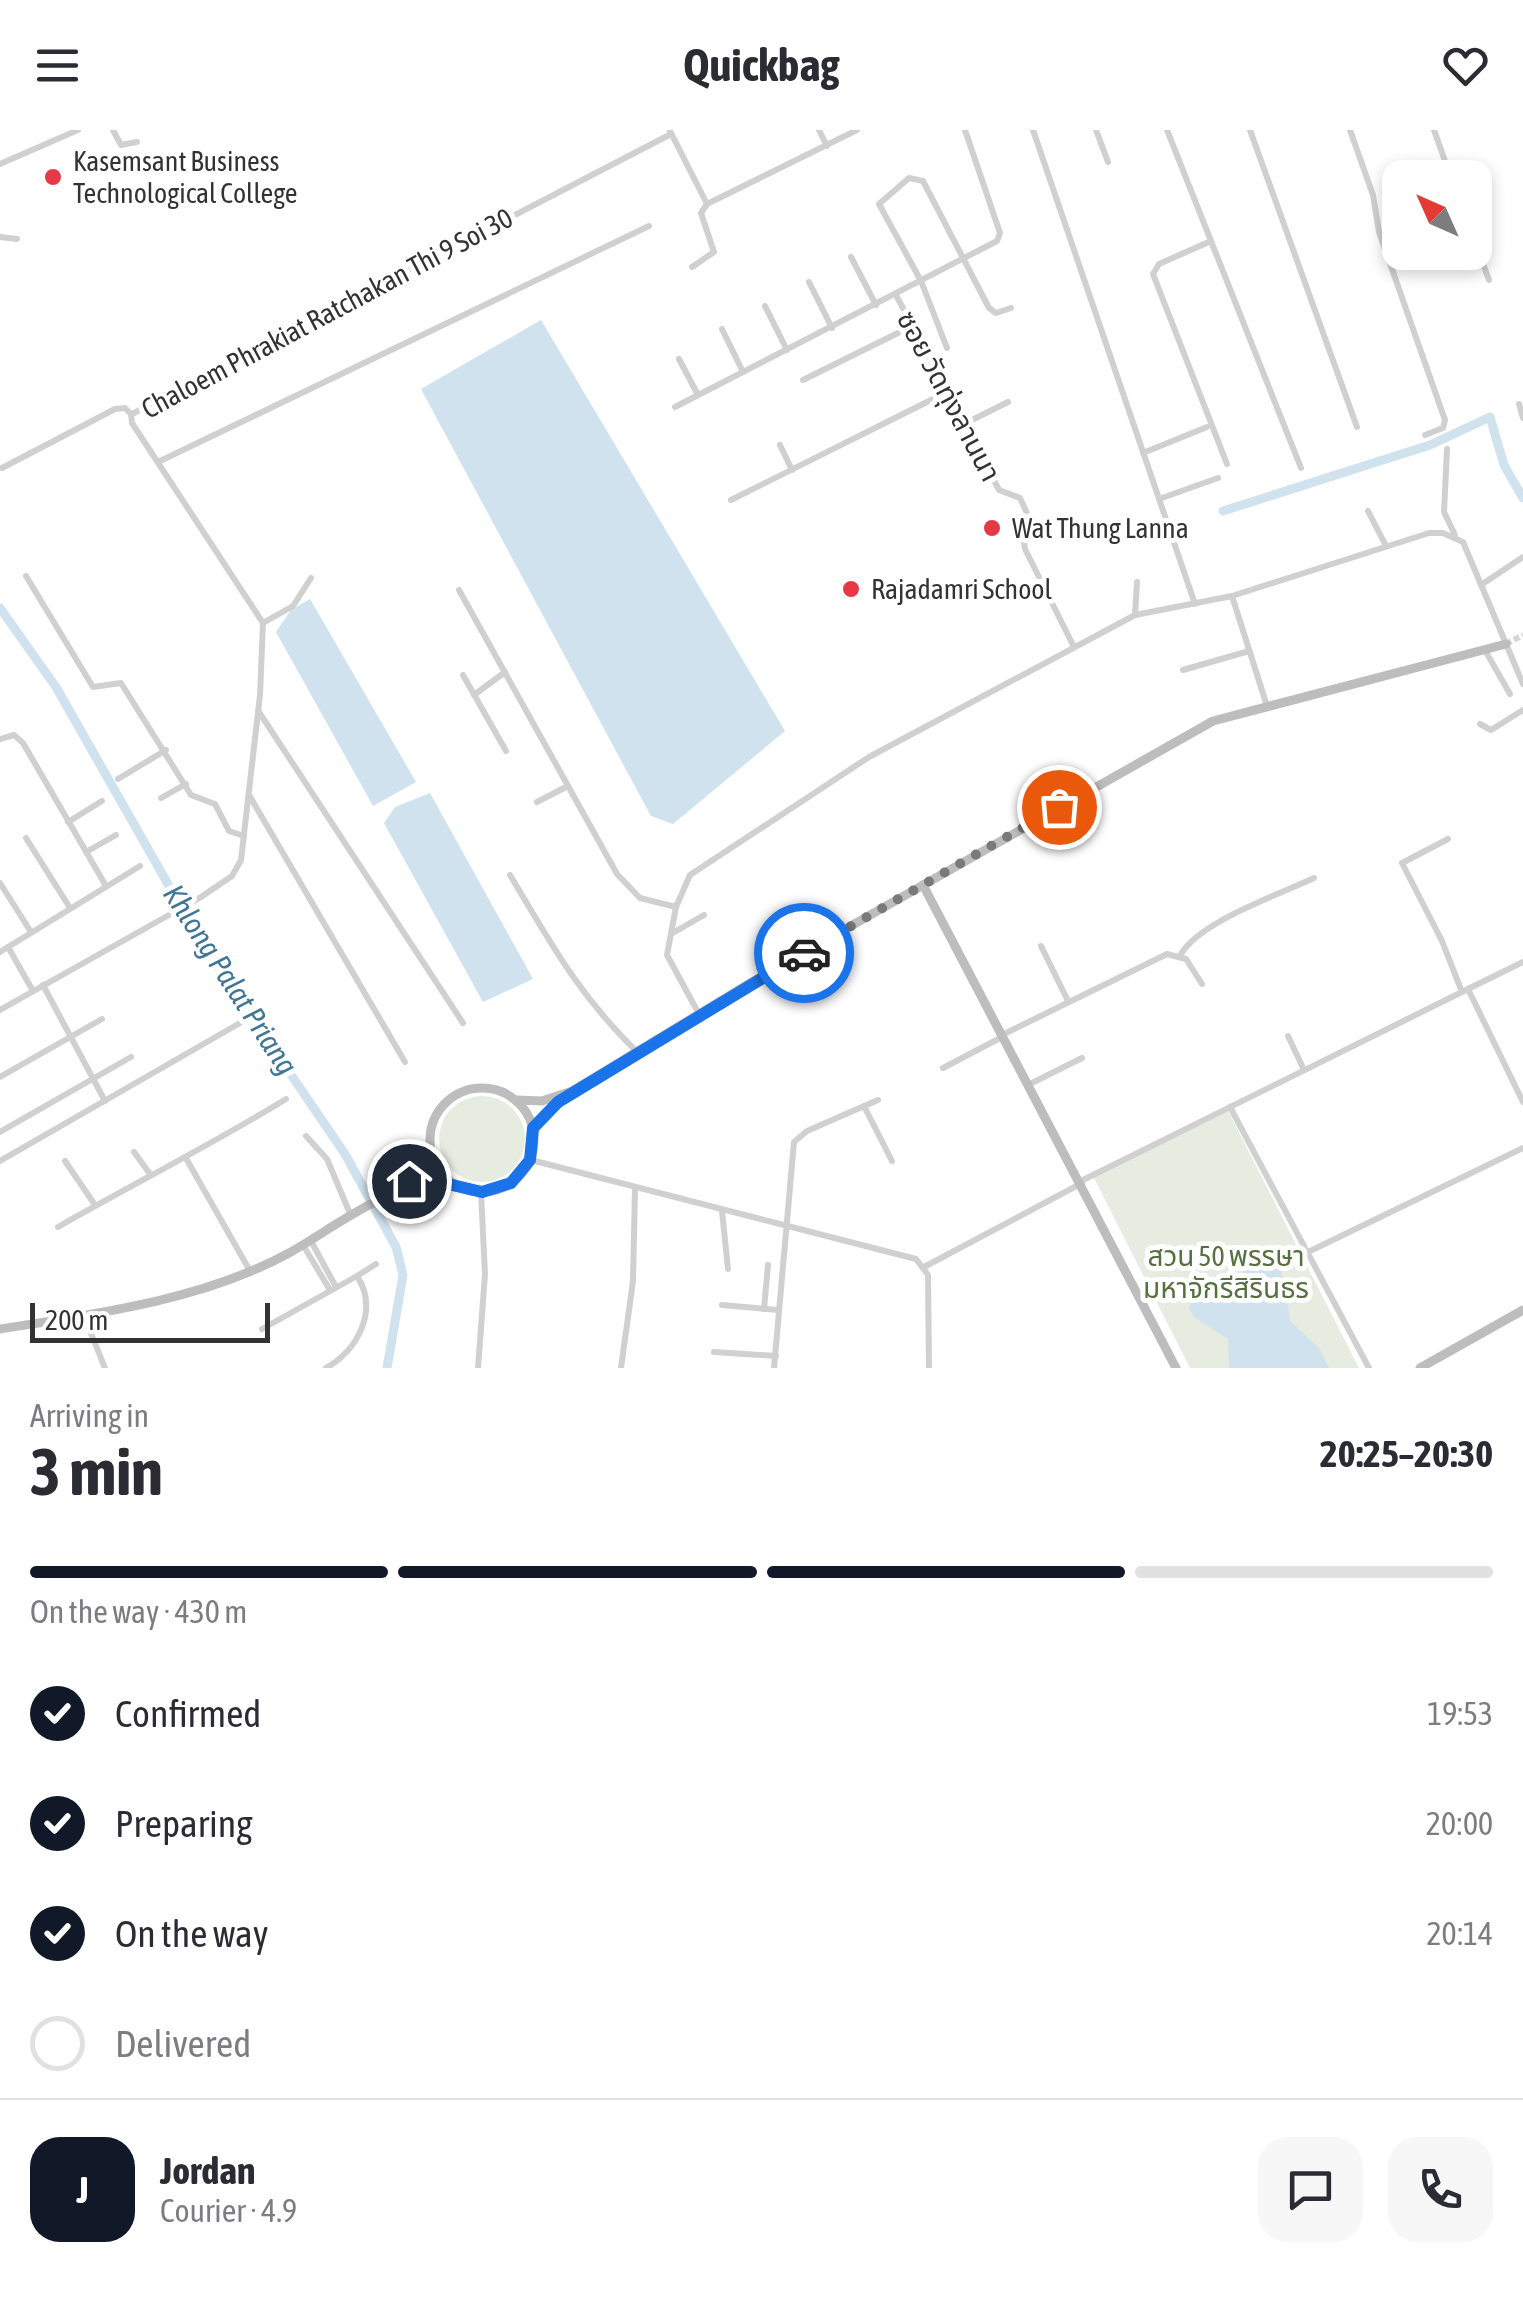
<!DOCTYPE html>
<html lang="en">
<head>
<meta charset="utf-8">
<style>
	:root { --surface:#fff; --page:#f7f7f7; --text:#2b2b33; --muted:#7c7c81; --line:#e1e1e2; --accent:#111827 }
	body { margin:0; font-family:"Asap Condensed","Noto Sans Thai",sans-serif; background:var(--page); color:var(--text); height:100vh; display:flex; flex-direction:column; font-size:38px; white-space:nowrap }
	* { box-sizing:border-box; margin:0 }
	p { font-size:32px; color:var(--muted) }
	.icon { flex:none; width:55px; height:55px; fill:none; stroke:currentColor; stroke-width:2; stroke-linecap:round; stroke-linejoin:round }
	.map { position:relative; height:1238px; overflow:hidden }
	.sheet { display:flex; flex-direction:column; background:var(--surface); flex:1 }
	.sheet>* { flex:none }
	.needle { width:65px; rotate:315deg }
	.tools { position:absolute; left:1382px; top:30px; display:grid; gap:20px }
	.tools a { display:grid; place-items:center; width:110px; height:110px; border-radius:20px; background:var(--surface); box-shadow:0 5px 15px #0003; font-size:50px }
	.scale { position:absolute; left:30px; bottom:25px; width:240px; box-sizing:border-box; padding-left:10px; border:5px solid #333; border-top:0; font-size:28px; line-height:35px; white-space:nowrap; color:#333; -webkit-text-stroke:8px #fff; paint-order:stroke }
	.pin { position:absolute; display:grid; place-items:center; width:85px; height:85px; color:#fff; margin:-42px; border:5px solid #fff; border-radius:50%; box-shadow:0 2px 10px #0007 }
	.courier { position:absolute; display:grid; place-items:center; width:100px; height:100px; margin:-50px; border:8px solid #1a73e8; border-radius:50%; background:#fff; color:#222; box-shadow:0 2px 12px #0007 }
	.head em { font-style:normal; font-weight:700 }
	.head div { display:flex; flex-direction:column-reverse }
	.head { display:flex; align-items:center; justify-content:space-between; height:170px; padding:0 30px }
	h1 { font-size:65px; font-weight:700; line-height:75px }
	.bar { display:grid; grid-template-columns:repeat(4,1fr); gap:15px 10px; align-content:center; height:120px; padding:0 30px }
	.bar i { height:12px; border-radius:8px; background:var(--line) }
	.bar .on { background:var(--accent) }
	.bar p { grid-column:span 4 }
	.line { display:flex; align-items:center; gap:25px; padding:0 30px; border-top:2px solid var(--line) }
	.line div { flex:1 }
	.round { display:grid; place-items:center; flex:none; width:105px; height:105px; border-radius:30px; background:var(--page) }
	ol { padding:0 30px; list-style:none }
	li { display:flex; align-items:center; gap:30px; height:110px }
	li p { margin-inline-start:auto }
	li .icon { padding:10px; border-radius:50%; background:var(--accent); color:#fff; stroke-width:4 }
	li:last-child { color:var(--muted) }
	li i { width:55px; height:55px; border:5px solid var(--line); border-radius:50% }
	header { display:flex; justify-content:space-between; align-items:center; height:130px; padding:0 30px; background:var(--surface); font-size:45px; font-weight:700 }
	.map>svg:first-child { display:block }
	.green { fill:#e6ecdf }
	.water { fill:#cfe2ee }
	.lines { fill:none; stroke-linecap:round; stroke-linejoin:round }
	.canal { stroke:#cfe2ee; stroke-width:9 }
	.street-tunnel { stroke:#d6d6d6; stroke-width:6; stroke-dasharray:6 3; stroke-linecap:butt }
	.street { stroke:#d0d0d0; stroke-width:6 }
	.secondary { stroke:#bdbdbd; stroke-width:9 }
	.done { stroke:#7a7a7a; stroke-width:10; stroke-dasharray:0 18 }
	.route { stroke:#1a73e8; stroke-width:12 }
	.poi-dot { fill:#e63946; stroke:#fff; stroke-width:4 }
	.labels { text-anchor:middle; stroke-width:10; stroke-linejoin:round; paint-order:stroke }
	.poi-label { font-size:28px; fill:#333; stroke:#fff; text-anchor:start }
	.street-label { font-size:28px; fill:#333; stroke:#fff }
	.park-label { font-size:28px; fill:#56703f; stroke:#fff }
	.water-label { font-size:30px; font-style:italic; fill:#3f7597; stroke:#fff }
</style>
</head>
<body>
<header><svg class="icon" aria-label="menu" viewBox="0 0 24 24"><path d="M4 6h16M4 12h16M4 18h16"/></svg>Quickbag<svg class="icon" aria-label="heart" viewBox="0 0 24 24"><path d="M12 20l-8-8c-3-5 5-10 8-4 3-6 11-1 8 4z"/></svg></header>
<div class="map">
<svg width="1523" height="1238" viewBox="0 0 1523 1238">
	<rect width="100%" height="100%" fill="#fff"/>
	<!-- green -->
	<g class="green">
		<circle cx="482" cy="1009" r="43"/>
		<polygon points="1227,979 1359,1238 1190,1238 1093,1046"/>
	</g>
	<!-- water -->
	<g class="water">
		<polygon points="541,190 785,601 673,694 651,686 421,259"/>
		<polygon points="310,469 416,652 373,676 276,502 291,480"/>
		<polygon points="430,663 533,849 483,872 384,693 395,677"/>
		<polygon points="1266,1118 1278,1127 1291,1192 1319,1218 1329,1238 1229,1238 1228,1209 1194,1187 1189,1178 1197,1159 1237,1148"/>
	</g>
	<g class="lines">
		<!-- canal -->
		<g class="canal">
			<polyline points="1223,381 1430,315 1490,287 1504,335 1523,368"/>
			<polyline points="0,478 56,557 202,814 345,1024 396,1117 403,1145 387,1238"/>
		</g>
		<!-- street-tunnel -->
		<polyline class="street-tunnel" points="1506,514 1523,505"/>
		<!-- street -->
		<g class="street">
			<polyline points="113,0 121,15 137,12"/>
			<polyline points="819,0 827,16"/>
			<polyline points="1033,0 1195,474"/>
			<polyline points="1096,0 1108,32"/>
			<polyline points="1167,0 1301,338"/>
			<polyline points="1250,0 1357,297"/>
			<polyline points="1350,0 1373,65 1379,102 1445,290 1443,298 1425,305"/>
			<polyline points="1434,0 1451,48"/>
			<polyline points="670,1 707,74 857,0"/>
			<polyline points="0,34 78,0"/>
			<polyline points="0,107 17,109"/>
			<polyline points="1211,111 1159,134 1153,144 1227,334"/>
			<polyline points="1475,112 1489,150"/>
			<polyline points="851,127 876,175"/>
			<polyline points="692,137 714,122 701,83 707,74"/>
			<polyline points="809,152 832,198"/>
			<polyline points="896,165 999,360 1020,368 1031,392 1023,405 1025,419 1073,515"/>
			<polyline points="765,176 787,220"/>
			<polyline points="722,199 743,242"/>
			<polyline points="947,218 921,151 879,74 909,48 923,51 989,178 996,183 1011,178"/>
			<polyline points="679,229 698,265"/>
			<polyline points="803,250 912,196"/>
			<polyline points="1519,274 1523,288"/>
			<polyline points="675,277 997,111 1000,103 965,0"/>
			<polyline points="132,284 671,4"/>
			<polyline points="964,294 1008,272"/>
			<polyline points="780,315 792,340"/>
			<polyline points="1447,319 1444,382 1455,405"/>
			<polyline points="1143,323 1207,297"/>
			<polyline points="158,332 649,96"/>
			<polyline points="2,338 115,279 125,278 131,284"/>
			<polyline points="1159,369 1218,348"/>
			<polyline points="731,370 947,262"/>
			<polyline points="1368,381 1386,416"/>
			<polyline points="26,446 93,557 121,553 191,665 215,674 229,701 244,706"/>
			<polyline points="1481,455 1523,427"/>
			<polyline points="459,460 617,744 640,768 676,777"/>
			<polyline points="1232,466 1267,576"/>
			<polyline points="1135,485 1137,452"/>
			<polyline points="263,493 293,476 311,448"/>
			<polyline points="1486,522 1510,564"/>
			<polyline points="1183,540 1249,521"/>
			<polyline points="463,545 506,621"/>
			<polyline points="474,565 505,542"/>
			<polyline points="259,582 463,893"/>
			<polyline points="1480,594 1491,600 1523,580"/>
			<polyline points="0,609 14,605 23,613 106,756"/>
			<polyline points="118,649 166,620"/>
			<polyline points="249,665 405,932"/>
			<polyline points="161,668 186,654"/>
			<polyline points="537,672 568,656"/>
			<polyline points="68,692 102,671"/>
			<polyline points="26,708 70,778"/>
			<polyline points="1448,709 1402,733 1442,811 1462,862"/>
			<polyline points="86,722 116,705"/>
			<path d="M510 745C552 815 578 864 637 922"/>
			<polyline points="0,753 31,802"/>
			<polyline points="671,804 704,785"/>
			<polyline points="1041,816 1068,871"/>
			<polyline points="8,817 33,861"/>
			<polyline points="0,822 140,736"/>
			<path d="M1181 824C1201 791 1278 765 1314 748"/>
			<polyline points="43,855 105,971"/>
			<polyline points="1468,859 1523,832"/>
			<polyline points="0,880 201,767 232,746 241,730 260,565 263,493 132,293 131,284"/>
			<polyline points="699,884 667,825 676,777 690,745 869,627 1135,485 1232,466 1429,403 1443,403 1463,412 1523,554"/>
			<polyline points="1004,904 1167,824 1186,829 1202,854"/>
			<polyline points="1288,906 1304,940"/>
			<polyline points="943,938 1004,906"/>
			<polyline points="0,947 102,889"/>
			<polyline points="1030,954 1082,928"/>
			<polyline points="864,976 892,1031"/>
			<polyline points="1230,977 1369,1238"/>
			<polyline points="0,1002 131,927"/>
			<polyline points="306,1006 327,1029 351,1086"/>
			<polyline points="134,1022 150,1044"/>
			<polyline points="187,1030 250,1141"/>
			<polyline points="531,1030 916,1129 928,1145 929,1238"/>
			<polyline points="0,1031 240,893"/>
			<polyline points="65,1031 95,1075"/>
			<polyline points="1081,1051 1468,859 1523,972"/>
			<polyline points="722,1081 728,1139"/>
			<path d="M58 1097C135 1053 211 1015 286 969"/>
			<polyline points="311,1111 336,1157"/>
			<polyline points="303,1115 330,1160"/>
			<polyline points="1306,1123 1523,1018"/>
			<polyline points="924,1137 1082,1053"/>
			<polyline points="357,1146 376,1134"/>
			<polyline points="722,1175 778,1180"/>
			<polyline points="764,1179 768,1135"/>
			<polyline points="84,1186 105,1238"/>
			<path d="M262 1199 357 1146C379 1179 358 1221 326 1238"/>
			<polyline points="714,1222 776,1226"/>
			<polyline points="478,1238 485,1144 481,1062"/>
			<polyline points="621,1238 633,1151 635,1059"/>
			<polyline points="774,1238 794,1012 807,1001 878,970"/>
		</g>
		<!-- secondary -->
		<g class="secondary">
			<polyline points="923,755 1176,1238"/>
			<circle cx="482" cy="1010" r="52"/>
			<polyline points="517,970 542,971 572,961 750,853 1213,591 1506,514"/>
			<polyline points="533,997 562,969"/>
			<polyline points="405,1055 418,1043 431,1020"/>
			<path d="M0 1199C96 1184 203 1170 289 1123 331 1100 408 1039 455 1054"/>
			<polyline points="1420,1238 1523,1180"/>
		</g>
	</g>
	<g class="lines">
		<!-- done -->
		<polyline class="done" points="804,823 1059,677"/>
		<!-- route -->
		<polyline class="route" points="409,1051 399,1060 431,1050 482,1062 511,1053 530,1030 533,998 558,972 804,823"/>
	</g>
	<!-- markers -->
	<g class="poi-dot">
		<circle cx="53" cy="47" r="10"/>
		<circle cx="992" cy="398" r="10"/>
		<circle cx="851" cy="459" r="10"/>
	</g>
	<g class="labels">
		<!-- poi labels -->
		<g class="poi-label">
			<text x="73" y="41">Kasemsant Business<tspan x="73" dy="32">Technological College</tspan></text>
			<text x="1012" y="408">Wat Thung Lanna</text>
			<text x="871" y="469">Rajadamri School</text>
		</g>
		<!-- street labels -->
		<g class="street-label">
			<text transform="translate(327 183) rotate(-28)" y="10">Chaloem Phrakiat Ratchakan Thi 9 Soi 30</text>
			<text transform="translate(949 266) rotate(62)" y="10">ซอย วัดทุ่งลานนา</text>
		</g>
		<!-- park labels -->
		<g class="park-label">
			<text x="1226" y="1136">สวน 50 พรรษา<tspan x="1226" dy="32">มหาจักรีสิรินธร</tspan></text>
		</g>
		<!-- water labels -->
		<g class="water-label">
			<text transform="translate(230 850) rotate(57)" y="10">Khlong Palat Priang</text>
		</g>
	</g>
</svg>
<div class="tools">
<a><svg class="needle" viewBox="-14 -14 28 28"><path d="M0-13l5 13h-10z" fill="#e53935"/><path d="M0 13l5-13h-10z" fill="#7c7c81"/></svg></a>
</div>
<div class="scale">200 m</div>
<div class="pin" style="left:1059px;top:677px;background:#ea580c"><svg class="icon" aria-label="bag" viewBox="0 0 24 24"><path d="M5 8h14l-1 12H6zM9 8a3 3 0 0 1 6 0"/></svg></div>
<div class="pin" style="left:409px;top:1051px;background:#1f2937"><svg class="icon" aria-label="home" viewBox="0 0 24 24"><path d="M3 11l9-7 9 7M6 9v11h12V9"/></svg></div>
<div class="courier" style="left:804px;top:823px"><svg class="icon" aria-label="car" viewBox="0 0 24 24"><path d="M5 17H2v-5l4-1 3-4h7l3 4 3 1v5h-3M9 17h6M6 11h13"/><circle cx="7" cy="17" r="2"/><circle cx="17" cy="17" r="2"/></svg></div>
</div>
<section class="sheet">
<div class="head"><div><h1>3 min</h1><p>Arriving in</p></div><em>20:25–20:30</em></div>
<div class="bar"><i class="on"></i><i class="on"></i><i class="on"></i><i></i><p>On the way · 430 m</p></div>
<ol>
<li><svg class="icon" aria-label="check" viewBox="0 0 24 24"><path d="M5 12l5 5 9-10"/></svg>Confirmed<p>19:53</p></li>
<li><svg class="icon" aria-label="check" viewBox="0 0 24 24"><path d="M5 12l5 5 9-10"/></svg>Preparing<p>20:00</p></li>
<li><svg class="icon" aria-label="check" viewBox="0 0 24 24"><path d="M5 12l5 5 9-10"/></svg>On the way<p>20:14</p></li>
<li><i></i>Delivered</li>
</ol>
<div class="line" style="height:180px"><b class="round" style="background:var(--accent);color:#fff">J</b><div><b>Jordan</b><p>Courier · 4.9</p></div><a class="round"><svg class="icon" aria-label="chat" viewBox="0 0 24 24"><path d="M4 5h16v11H9l-5 4z"/></svg></a><a class="round"><svg class="icon" aria-label="phone" viewBox="0 0 24 24"><path d="M5 4h4l2 5-3 2q2 4 5 5l2-3 5 2v4C11 20 4 13 5 4z"/></svg></a></div>
</section>
</body>
</html>
